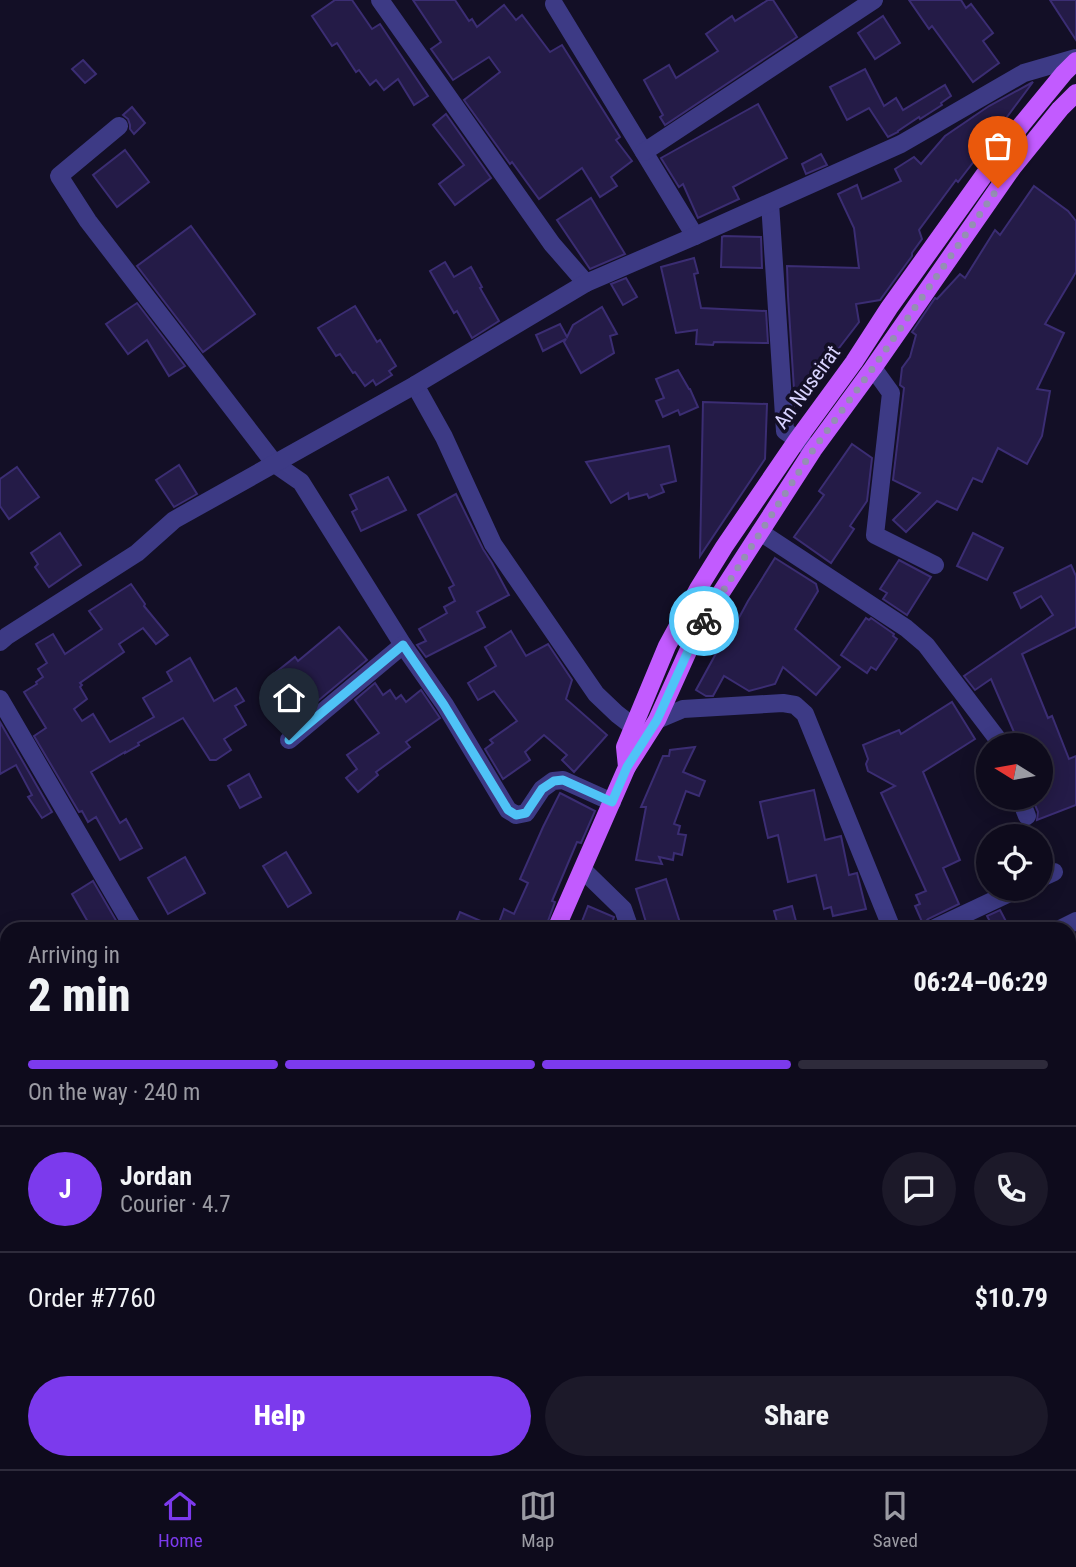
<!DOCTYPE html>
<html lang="en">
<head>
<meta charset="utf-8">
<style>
	:root { --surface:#0e0b1c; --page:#1c1929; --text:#f1f3f6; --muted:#9b9ba3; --line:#2e2b3b; --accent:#7c3aed }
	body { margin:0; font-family:"Roboto Condensed",sans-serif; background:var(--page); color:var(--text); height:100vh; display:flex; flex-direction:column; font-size:26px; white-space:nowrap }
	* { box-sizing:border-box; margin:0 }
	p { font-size:23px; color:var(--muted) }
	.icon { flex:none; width:38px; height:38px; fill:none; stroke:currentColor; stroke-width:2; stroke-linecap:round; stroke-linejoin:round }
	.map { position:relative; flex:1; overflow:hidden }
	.side { position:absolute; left:0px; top:922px; width:1076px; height:548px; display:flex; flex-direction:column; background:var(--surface); border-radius:21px 21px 0 0; box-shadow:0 4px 18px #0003,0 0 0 2px var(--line) }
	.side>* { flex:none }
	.needle { width:46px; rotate:281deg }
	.tools { position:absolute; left:976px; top:733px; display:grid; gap:14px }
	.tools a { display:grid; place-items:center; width:77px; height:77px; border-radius:50%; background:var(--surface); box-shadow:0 4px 18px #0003,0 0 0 2px var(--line); font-size:35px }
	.pin { position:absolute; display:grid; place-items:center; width:60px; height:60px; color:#fff; margin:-72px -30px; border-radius:50% 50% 50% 0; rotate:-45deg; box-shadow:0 0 7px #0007 }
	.pin .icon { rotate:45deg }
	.courier { position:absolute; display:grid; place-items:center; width:70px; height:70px; margin:-35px; border:5px solid #4fc3f7; border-radius:50%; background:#fff; color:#222; box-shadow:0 2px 9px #0007 }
	.overview em { font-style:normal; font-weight:800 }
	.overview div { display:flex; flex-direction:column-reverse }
	.overview { display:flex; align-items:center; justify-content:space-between; height:119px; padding:0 28px }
	h1 { font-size:46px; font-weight:800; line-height:52px }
	.bar { display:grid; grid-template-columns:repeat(4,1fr); gap:10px 7px; align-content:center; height:84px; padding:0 28px }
	.bar i { height:9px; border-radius:5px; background:var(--line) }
	.bar .selected { background:var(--accent) }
	.bar p { grid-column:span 4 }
	.line { display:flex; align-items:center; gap:18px; padding:0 28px; border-top:2px solid var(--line) }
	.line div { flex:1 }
	.round { display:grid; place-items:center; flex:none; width:74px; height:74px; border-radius:37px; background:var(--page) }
	.action { display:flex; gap:14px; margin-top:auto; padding:14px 28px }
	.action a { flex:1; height:80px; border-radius:42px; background:var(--accent); color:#fff; font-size:28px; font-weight:800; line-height:80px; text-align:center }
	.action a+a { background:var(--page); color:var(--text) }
	.tab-bar { display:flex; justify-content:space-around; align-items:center; height:98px; border-top:2px solid var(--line); background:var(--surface); font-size:19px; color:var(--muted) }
	.tab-bar a { display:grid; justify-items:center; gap:4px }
	.tab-bar .selected { color:var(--accent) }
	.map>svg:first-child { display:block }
	.building { fill:#241b47; stroke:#3b2d73; stroke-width:2 }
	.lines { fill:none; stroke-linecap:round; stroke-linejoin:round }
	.minor { stroke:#3d3a85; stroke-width:18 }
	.major { stroke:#c25bff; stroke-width:18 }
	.done { stroke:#948fb3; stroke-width:7; stroke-dasharray:0 12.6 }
	.route { stroke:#4fc3f7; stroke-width:9 }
	.labels { text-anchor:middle; stroke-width:7; stroke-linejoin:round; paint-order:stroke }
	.street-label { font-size:21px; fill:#d9d4ff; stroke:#130f26 }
</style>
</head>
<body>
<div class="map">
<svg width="1076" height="1469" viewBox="0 0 1076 1469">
	<rect width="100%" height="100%" fill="#130f26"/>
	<!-- building -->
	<g class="building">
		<polygon points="335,0 352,0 372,29 380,24 428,96 414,105 398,79 384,90 376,80 370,85 359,70 356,72 337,43 332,46 312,16"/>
		<polygon points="413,0 455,0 469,21 472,19 477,27 504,5 516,20 522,15 550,52 562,45 620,137 616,140 632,161 611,177 617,186 600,197 582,168 539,199 512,162 510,164 464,100 500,72 489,57 453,80 431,49 441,42"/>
		<polygon points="768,0 773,0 797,37 665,125 660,117 663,115 644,80 669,65 676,78 718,51 706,34 732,16 735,21"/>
		<polygon points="909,0 961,0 966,8 971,4 993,33 983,41 999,63 973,82 932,26 929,29"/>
		<polygon points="1050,0 1076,0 1076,40"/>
		<polygon points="883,16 900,43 875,59 858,33"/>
		<polygon points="83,60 96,74 85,83 72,69"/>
		<polygon points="865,69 884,106 896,98 903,110 945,85 951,96 941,103 942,105 920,119 919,117 898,131 898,132 888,137 869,108 847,120 830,87"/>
		<polygon points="1033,82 975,160 958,182 956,180 919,230 922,239 912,253 912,256 880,300 856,304 859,322 795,405 788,296 787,266 859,268 854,228 838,194 857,185 862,199 901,181 895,169 914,157 921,164 945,136 989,106"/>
		<polygon points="758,104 787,158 733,187 739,199 698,218 683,184 679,187 661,158"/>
		<polygon points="132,107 145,123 134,134 130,129 130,125 128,119 123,115"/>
		<polygon points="446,114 491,178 455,205 439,184 464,165 433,125"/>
		<polygon points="125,150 149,182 117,207 93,175"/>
		<polygon points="821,154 827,165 806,174 802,164"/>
		<polygon points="1034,186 1068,211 1076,221 1076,272 1045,324 1064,333 1037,389 1050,391 1042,436 1027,464 998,448 982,482 973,478 957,510 937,501 906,532 893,520 920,493 893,480 904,388 900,385 902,368 910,357 916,335 912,332 935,298 937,299 960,274 965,278 995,230 1000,235"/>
		<polygon points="591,198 625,254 590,269 557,220"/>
		<polygon points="191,226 255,314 203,352 137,266"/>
		<polygon points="724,236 761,237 762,268 721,267 722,237"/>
		<polygon points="694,258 698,273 694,274 701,308 766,311 768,343 714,342 713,345 696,344 697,330 676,333 661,267"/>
		<polygon points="445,262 454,277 471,267 482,287 480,288 499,321 472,338 457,311 454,313 430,271"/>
		<polygon points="626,278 637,297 623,305 611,284"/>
		<polygon points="137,303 185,366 169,376 147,340 128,354 106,324"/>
		<polygon points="355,306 377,342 380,340 396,366 389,371 392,375 376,385 373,380 365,386 355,372 353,373 340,354 336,356 318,328"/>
		<polygon points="602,307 617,334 610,336 614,353 581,373 564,342 566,339 543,351 536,335 560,324 567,337 573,325"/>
		<polygon points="678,370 689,389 690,389 698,407 680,415 678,410 663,417 656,401 664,398 656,379"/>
		<polygon points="703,402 767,404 765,459 700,556"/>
		<polygon points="852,444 872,458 867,501 850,526 854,529 831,563 794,537 824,495 819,491"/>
		<polygon points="669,446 676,481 661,485 664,492 649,498 647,494 629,499 628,493 611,503 586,462"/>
		<polygon points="179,465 197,494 174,507 156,480"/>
		<polygon points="17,467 39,497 9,519 0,506 0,479"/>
		<polygon points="388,477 406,510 361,531 352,512 357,509 350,495"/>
		<polygon points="456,494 483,549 492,563 509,595 477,612 485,627 426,657 417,645 426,641 419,629 447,613 444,607 455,601 449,588 454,585 418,515"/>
		<polygon points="60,533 81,565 49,587 35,567 38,564 31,553"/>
		<polygon points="973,533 1003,548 987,580 957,566"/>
		<polygon points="775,558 816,584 818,591 795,629 840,667 816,695 783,667 775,684 749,691 724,676 713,696 706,696 696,690 725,637 728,638 748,601"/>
		<polygon points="899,560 931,577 907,615 883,599 887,593 880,589"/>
		<polygon points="1071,565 1076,576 1076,627 1022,654 1048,718 1052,716 1069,759 1076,756 1076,805 1037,820 1038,812 1032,798 1041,798 1041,746 1020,746 991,679 975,690 964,676 1053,615 1041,596 1021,608 1014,593"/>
		<polygon points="131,584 145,604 144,606 168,635 156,644 143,628 119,644 124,652 80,683 82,685 80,687 87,699 74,709 82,721 93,714 110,742 154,717 143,698 172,681 167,672 190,658 214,701 236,688 244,701 235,706 246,725 224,739 231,750 216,760 210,760 183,718 138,743 139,745 125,753 125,752 91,772 120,823 126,819 142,848 120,860 96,817 88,822 82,811 79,812 34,736 46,728 24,692 37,684 36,682 43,677 38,669 47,663 36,644 53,634 65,654 102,629 89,611"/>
		<polygon points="866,618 869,620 871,618 894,634 893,636 897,639 876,670 871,667 867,673 841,655"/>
		<polygon points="339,627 367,660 301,715 270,677 295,657 298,661"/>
		<polygon points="511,631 526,656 548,644 572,680 566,699 607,735 574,772 562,760 567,755 544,735 525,752 530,760 503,779 485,749 493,743 490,740 517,721 494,691 478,700 468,683 496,666 485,647"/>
		<polygon points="375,683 383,695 390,690 396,699 401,695 406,702 421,690 440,718 406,742 410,747 376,772 378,775 358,792 346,778 357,769 347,755 379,733 355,700"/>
		<polygon points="952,702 975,739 923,772 960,860 943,868 959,904 928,919 923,924 915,906 920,904 916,895 926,891 881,793 895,786 868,771 866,764 868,759 863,745 899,730 901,734"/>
		<polygon points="0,722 52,812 42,818 28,797 32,795 16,765 0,774"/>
		<polygon points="695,747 683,772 705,781 699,796 686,791 674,824 680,826 678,834 686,835 682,855 674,853 673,860 659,857 662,864 636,860 646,807 641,807 663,756 669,756 670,750"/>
		<polygon points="249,774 261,797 240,808 228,786"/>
		<polygon points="814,790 825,840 841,836 849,875 857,873 866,909 833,916 831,907 824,909 816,875 788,882 778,835 768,838 760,802"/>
		<polygon points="560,793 595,811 581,843 577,842 552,901 555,902 545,929 453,929 460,912 497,928 504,909 514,914 528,883 520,879 543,827"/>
		<polygon points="286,852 311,893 288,907 263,866"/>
		<polygon points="185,857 205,893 168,914 148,878"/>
		<polygon points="666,879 682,929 648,929 636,889"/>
		<polygon points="93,881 121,929 92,929 72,894"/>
		<polygon points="588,906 614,917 610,929 579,929"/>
		<polygon points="792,906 798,929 779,929 774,911"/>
		<polygon points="1000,910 1010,929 994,929 987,916"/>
	</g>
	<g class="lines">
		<!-- minor -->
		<g class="minor">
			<polyline points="380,0 552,244 586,283"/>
			<polyline points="554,4 695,236"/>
			<polyline points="119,126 59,176 88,221 275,464 301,482 403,645 445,705 508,810 516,815 526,813 542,789 553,781 563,780 612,802"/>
			<polyline points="644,152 874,0"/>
			<polyline points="770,203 785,431 810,448"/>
			<polyline points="873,368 891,393 875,535 935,565"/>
			<polyline points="415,385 444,437 493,544 596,694 617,714 643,734"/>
			<polyline points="760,532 906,628 926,645 996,737 1000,746"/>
			<polyline points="0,642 7,636 137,553 174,520 415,385 586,283 695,236 901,144 1024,73 1076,58"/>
			<polyline points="0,699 134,929"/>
			<polyline points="657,720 683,709 783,703 795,705 805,714 892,929"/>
			<polyline points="289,740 403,645"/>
			<polyline points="1020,798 1027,816"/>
			<polyline points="583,870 623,909 630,929"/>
			<polyline points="1041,878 1054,872"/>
			<polyline points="933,929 1018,889"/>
			<polyline points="1060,929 1076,921"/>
			<polyline points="0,1071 7,1079"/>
			<polyline points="1069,1419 1076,1438"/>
			<polyline points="256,1463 259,1469"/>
			<polyline points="664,1463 666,1469"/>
		</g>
		<!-- major -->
		<g class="major">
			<polyline points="627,767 657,720 694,638 715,602 813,450 873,368 1013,167 1060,109 1076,93"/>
			<polyline points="556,929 627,767 625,747 667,646 698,589 724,547 797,440 854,362 889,308 992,164 1022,124 1064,73 1076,61"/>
			<polyline points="370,1469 370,1463"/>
			<polyline points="389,1469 389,1463"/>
		</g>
	</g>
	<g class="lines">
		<!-- done -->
		<polyline class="done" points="704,621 813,450 873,368 998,188"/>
		<!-- route -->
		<polyline class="route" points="289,740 403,645 444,705 508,810 516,815 526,813 542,789 554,781 563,780 612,802 627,767 657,720 694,638 704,621"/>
	</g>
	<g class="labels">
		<!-- street labels -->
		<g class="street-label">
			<text transform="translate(807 387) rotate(-54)" y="7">An Nuseirat</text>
		</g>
	</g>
</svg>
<div class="tools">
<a><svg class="needle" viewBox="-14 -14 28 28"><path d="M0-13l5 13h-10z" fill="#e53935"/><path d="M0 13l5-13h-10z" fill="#9b9ba3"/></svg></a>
<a><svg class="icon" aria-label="locate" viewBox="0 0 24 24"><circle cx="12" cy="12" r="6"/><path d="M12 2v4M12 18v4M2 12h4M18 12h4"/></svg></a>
</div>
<div class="pin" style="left:998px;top:188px;background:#ea580c"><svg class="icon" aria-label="bag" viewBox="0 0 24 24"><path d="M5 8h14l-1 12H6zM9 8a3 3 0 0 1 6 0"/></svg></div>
<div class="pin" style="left:289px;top:740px;background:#1f2937"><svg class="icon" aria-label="home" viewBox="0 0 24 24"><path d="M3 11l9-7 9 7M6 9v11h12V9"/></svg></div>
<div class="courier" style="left:704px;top:621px"><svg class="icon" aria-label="bike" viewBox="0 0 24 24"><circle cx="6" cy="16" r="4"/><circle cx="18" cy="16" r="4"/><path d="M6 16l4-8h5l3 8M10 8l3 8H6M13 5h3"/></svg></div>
<section class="side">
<div class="overview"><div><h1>2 min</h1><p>Arriving in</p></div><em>06:24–06:29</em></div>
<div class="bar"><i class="selected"></i><i class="selected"></i><i class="selected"></i><i></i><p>On the way · 240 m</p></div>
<div class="line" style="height:126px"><b class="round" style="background:var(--accent);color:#fff">J</b><div><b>Jordan</b><p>Courier · 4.7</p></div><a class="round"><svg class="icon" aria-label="chat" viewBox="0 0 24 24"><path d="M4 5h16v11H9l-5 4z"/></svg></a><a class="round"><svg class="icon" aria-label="phone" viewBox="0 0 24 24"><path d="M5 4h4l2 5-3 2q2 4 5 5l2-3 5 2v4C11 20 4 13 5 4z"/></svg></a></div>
<div class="line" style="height:91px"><div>Order #7760</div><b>$10.79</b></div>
<div class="action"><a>Help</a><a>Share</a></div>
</section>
</div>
<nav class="tab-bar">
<a class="selected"><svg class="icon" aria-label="home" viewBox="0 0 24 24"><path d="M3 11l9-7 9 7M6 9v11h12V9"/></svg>Home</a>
<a><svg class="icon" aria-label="map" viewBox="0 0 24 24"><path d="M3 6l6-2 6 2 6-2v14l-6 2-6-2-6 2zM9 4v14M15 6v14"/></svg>Map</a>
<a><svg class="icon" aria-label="saved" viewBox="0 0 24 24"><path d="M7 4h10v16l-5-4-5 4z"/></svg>Saved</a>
</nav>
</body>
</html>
